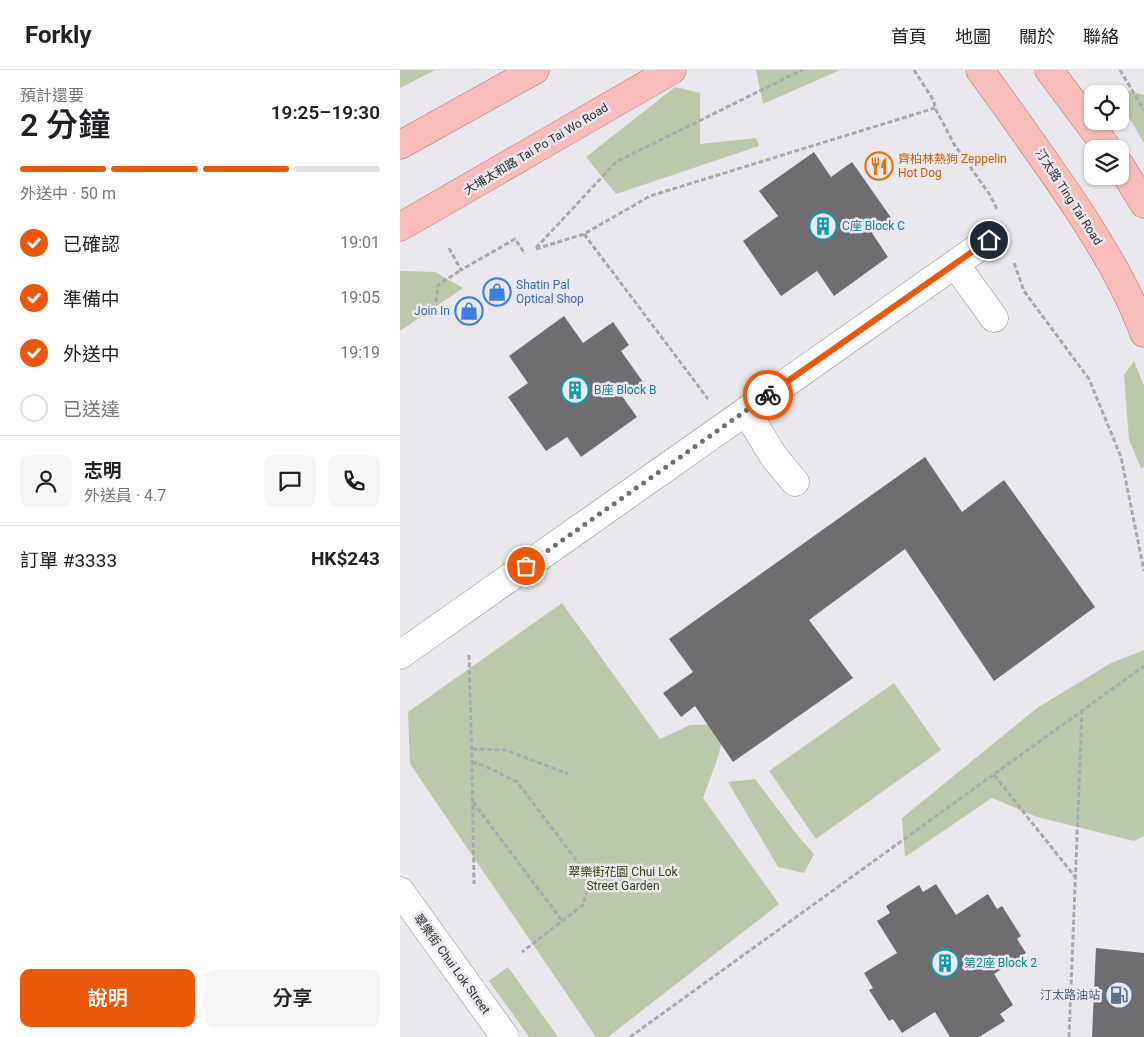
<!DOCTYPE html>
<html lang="zh-TW">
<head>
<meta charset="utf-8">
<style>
	:root { --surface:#fff; --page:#f6f6f6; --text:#202124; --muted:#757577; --line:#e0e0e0; --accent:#ea580c }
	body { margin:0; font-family:Roboto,"Noto Sans TC",sans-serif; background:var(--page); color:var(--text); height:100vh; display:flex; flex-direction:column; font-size:19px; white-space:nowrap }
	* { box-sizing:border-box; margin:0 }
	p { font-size:16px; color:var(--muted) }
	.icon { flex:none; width:28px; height:28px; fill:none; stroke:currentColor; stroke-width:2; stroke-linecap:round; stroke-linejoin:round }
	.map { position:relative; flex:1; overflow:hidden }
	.sheet { display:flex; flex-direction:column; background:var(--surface); width:400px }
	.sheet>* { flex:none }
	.controls { position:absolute; left:684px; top:15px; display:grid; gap:10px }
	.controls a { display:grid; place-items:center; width:45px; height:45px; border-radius:10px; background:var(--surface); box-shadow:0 1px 4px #0004; font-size:25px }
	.pin { position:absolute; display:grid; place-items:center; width:42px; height:42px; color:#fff; margin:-21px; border:2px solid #fff; border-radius:50%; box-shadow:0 1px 5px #0007 }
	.courier { position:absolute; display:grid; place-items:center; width:50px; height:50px; margin:-25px; border:4px solid #ea580c; border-radius:50%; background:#fff; color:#222; box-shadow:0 1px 6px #0007 }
	.head em { font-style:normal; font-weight:600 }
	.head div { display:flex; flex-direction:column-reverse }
	.head { display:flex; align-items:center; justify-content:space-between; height:85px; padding:0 20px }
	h1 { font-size:32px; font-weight:600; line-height:38px }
	.bar { display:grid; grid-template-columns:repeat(4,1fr); gap:8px 5px; align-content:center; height:60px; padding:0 20px }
	.bar i { height:6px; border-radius:4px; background:var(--line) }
	.bar .current { background:var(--accent) }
	.bar p { grid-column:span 4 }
	.line { display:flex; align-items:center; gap:12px; padding:0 20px; border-top:1px solid var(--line) }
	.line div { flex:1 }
	.round { display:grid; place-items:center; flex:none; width:52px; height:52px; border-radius:10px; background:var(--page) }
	ol { padding:0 20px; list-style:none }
	li { display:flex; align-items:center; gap:15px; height:55px }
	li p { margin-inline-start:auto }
	li .icon { padding:5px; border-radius:50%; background:var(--accent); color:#fff; stroke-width:4 }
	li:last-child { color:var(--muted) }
	li i { width:28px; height:28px; border:2px solid var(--line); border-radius:50% }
	.button { display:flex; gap:10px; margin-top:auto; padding:10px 20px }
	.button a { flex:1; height:58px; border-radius:10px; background:var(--accent); color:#fff; font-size:20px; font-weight:600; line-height:58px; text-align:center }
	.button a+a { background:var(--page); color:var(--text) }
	header { display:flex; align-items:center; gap:30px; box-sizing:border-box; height:70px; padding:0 25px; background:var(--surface); border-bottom:1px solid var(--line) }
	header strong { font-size:24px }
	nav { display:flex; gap:28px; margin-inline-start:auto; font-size:18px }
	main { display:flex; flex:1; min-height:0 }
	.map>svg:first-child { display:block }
	.green { fill:#bcc8ac }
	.building { fill:#6f6d70 }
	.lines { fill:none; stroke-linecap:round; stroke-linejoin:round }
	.minor-casing { stroke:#8c8a8d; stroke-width:29 }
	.major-casing { stroke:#ae6d6b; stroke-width:29 }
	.path { stroke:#aba9ad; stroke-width:3; stroke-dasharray:5 2.5; stroke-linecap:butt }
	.minor { stroke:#fff; stroke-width:28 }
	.major { stroke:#f8bcba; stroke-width:28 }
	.done { stroke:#6f6e70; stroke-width:5; stroke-dasharray:0 9 }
	.route { stroke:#ea580c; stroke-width:6 }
	.labels { text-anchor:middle; stroke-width:5; stroke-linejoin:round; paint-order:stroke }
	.street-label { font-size:12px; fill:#2d2c2e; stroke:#eae8ec }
	.food-label { font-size:12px; fill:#c56008; stroke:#eae8ec; text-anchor:start }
	.culture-label { font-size:12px; fill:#0d838f; stroke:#eae8ec; text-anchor:start }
	.shop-label { font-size:12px; fill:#366cbe; stroke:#eae8ec; text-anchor:start }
	.park-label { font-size:12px; fill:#314211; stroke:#eae8ec }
	.service-label { font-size:12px; fill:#4e5e75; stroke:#eae8ec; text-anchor:end }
</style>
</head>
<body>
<header>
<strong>Forkly</strong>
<nav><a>首頁</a><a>地圖</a><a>關於</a><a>聯絡</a></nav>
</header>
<main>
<section class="sheet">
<div class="head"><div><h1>2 分鐘</h1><p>預計還要</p></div><em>19:25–19:30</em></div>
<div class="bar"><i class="current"></i><i class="current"></i><i class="current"></i><i></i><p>外送中 · 50 m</p></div>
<ol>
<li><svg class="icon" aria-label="check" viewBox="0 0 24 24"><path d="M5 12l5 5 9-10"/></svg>已確認<p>19:01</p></li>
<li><svg class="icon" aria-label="check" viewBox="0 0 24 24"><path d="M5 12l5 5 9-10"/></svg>準備中<p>19:05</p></li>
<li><svg class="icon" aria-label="check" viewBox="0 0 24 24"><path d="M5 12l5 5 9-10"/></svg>外送中<p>19:19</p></li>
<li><i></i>已送達</li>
</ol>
<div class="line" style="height:90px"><a class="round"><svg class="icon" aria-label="person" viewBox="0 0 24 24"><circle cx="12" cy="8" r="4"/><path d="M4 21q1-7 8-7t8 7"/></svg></a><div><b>志明</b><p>外送員 · 4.7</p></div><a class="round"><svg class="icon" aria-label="chat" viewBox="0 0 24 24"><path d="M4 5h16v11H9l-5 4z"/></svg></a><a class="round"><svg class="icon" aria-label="phone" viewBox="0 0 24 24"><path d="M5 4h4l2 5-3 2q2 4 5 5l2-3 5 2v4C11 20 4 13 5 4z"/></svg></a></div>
<div class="line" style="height:65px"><div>訂單 #3333</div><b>HK$243</b></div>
<div class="button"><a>說明</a><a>分享</a></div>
</section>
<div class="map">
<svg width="744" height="967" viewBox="0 0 744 967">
	<rect width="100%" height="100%" fill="#eae8ec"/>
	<!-- green -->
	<g class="green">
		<polygon points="0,0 35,0 0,18"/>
		<polygon points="356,0 440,0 363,34"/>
		<polygon points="710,16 744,25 744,73 720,32 720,24 715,24"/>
		<polygon points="275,17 300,23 300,74 356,68 359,76 216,124 186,87"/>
		<polygon points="0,201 35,202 63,218 0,261"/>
		<polygon points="734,291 744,316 744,397 741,398 729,370 724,305"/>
		<polygon points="162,533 260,669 290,655 327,654 317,690 303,728 379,834 208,967 196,967 10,694 8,642"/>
		<polygon points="744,580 744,766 734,771 637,747 592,728 505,787 502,748 637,638 711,593"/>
		<polygon points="494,613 541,680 416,769 369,701"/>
		<polygon points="355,709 398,766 414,784 404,803 378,797 328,712"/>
		<polygon points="108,897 158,967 129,967 89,911"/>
	</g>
	<!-- building -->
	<g class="building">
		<polygon points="414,82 431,107 452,92 492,149 472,163 488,187 434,226 417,201 381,226 343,171 378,146 359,121"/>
		<polygon points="164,246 183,273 213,252 229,275 221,281 243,312 222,326 237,347 181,387 167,367 146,381 108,327 128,313 109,286"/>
		<polygon points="525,387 562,442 604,410 695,537 594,611 505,479 409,550 453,608 333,692 295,636 281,647 263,623 293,602 269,569"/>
		<polygon points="536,814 556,845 588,824 597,839 602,836 621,866 617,869 626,883 594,904 613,935 600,944 605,951 579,967 550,967 535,942 502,963 493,949 489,951 469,920 473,918 464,903 497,883 477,851 490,843 486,836 519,815 523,822"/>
		<polygon points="696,878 744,883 744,967 692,967"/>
	</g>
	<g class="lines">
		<!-- minor casing -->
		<g class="minor-casing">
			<g id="minor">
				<polyline points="555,194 594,248"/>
				<polyline points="346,341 374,387 395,412"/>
				<polyline points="0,585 589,170"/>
				<polyline points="0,821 105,967"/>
			</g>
		</g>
		<!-- major casing -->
		<g class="major-casing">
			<g id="major">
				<path d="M580 0C614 47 647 93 679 141 704 180 728 219 744 263"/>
				<polyline points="649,0 708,79"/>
				<polyline points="0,75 135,0"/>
				<polyline points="720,95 744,134"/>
				<path d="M0 157C91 105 181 52 272 0"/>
			</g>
		</g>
		<!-- path -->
		<g class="path">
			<polyline points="514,0 534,31 535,38 554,74 590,125 597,139"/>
			<polyline points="720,0 744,40"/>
			<polyline points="184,164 308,329"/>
			<polyline points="49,178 61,200 115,169 125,184"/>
			<polyline points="136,178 216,92 402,0"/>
			<polyline points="136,179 184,164 250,126 535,38"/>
			<polyline points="614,193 624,221 689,309 721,387 744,501"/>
			<polyline points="36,232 38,215 61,200"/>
			<polyline points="69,585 72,692 74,814"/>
			<polyline points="72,679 106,680 168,704"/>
			<polyline points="72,692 85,696 117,712 183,799 188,816 183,835 122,882"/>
			<polyline points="594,705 676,808"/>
			<polyline points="73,732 163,852"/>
			<polyline points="230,967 744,596"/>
			<polyline points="669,967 682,642"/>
		</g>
		<!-- minor -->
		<use href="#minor" class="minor"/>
		<!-- major -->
		<use href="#major" class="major"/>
	</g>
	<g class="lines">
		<!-- done -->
		<polyline class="done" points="126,496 368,325"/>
		<!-- route -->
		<polyline class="route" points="368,325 589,170"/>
	</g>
	<!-- icons -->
	<defs>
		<g id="restaurant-ring" transform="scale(1.4375)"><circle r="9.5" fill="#eae8ec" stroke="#e8710a" stroke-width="1.5"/><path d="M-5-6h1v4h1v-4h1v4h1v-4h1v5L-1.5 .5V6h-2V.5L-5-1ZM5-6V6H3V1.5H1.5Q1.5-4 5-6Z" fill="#e8710a"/></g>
		<g id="building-ring" transform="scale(1.4375)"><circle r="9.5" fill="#eae8ec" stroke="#0f9aa8" stroke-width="1.5"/><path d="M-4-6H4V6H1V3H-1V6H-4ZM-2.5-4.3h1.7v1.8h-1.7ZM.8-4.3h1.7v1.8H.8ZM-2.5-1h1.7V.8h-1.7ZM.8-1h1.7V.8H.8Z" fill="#0f9aa8"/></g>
		<g id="shop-ring" transform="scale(1.4375)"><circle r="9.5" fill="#eae8ec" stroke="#3f7fe0" stroke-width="1.5"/><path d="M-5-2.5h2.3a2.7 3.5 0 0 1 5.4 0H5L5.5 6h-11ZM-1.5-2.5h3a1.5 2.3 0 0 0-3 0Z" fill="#3f7fe0"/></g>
		<g id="fuel-ring" transform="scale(1.4375)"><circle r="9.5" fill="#eae8ec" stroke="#5c6f8a" stroke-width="1.5"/><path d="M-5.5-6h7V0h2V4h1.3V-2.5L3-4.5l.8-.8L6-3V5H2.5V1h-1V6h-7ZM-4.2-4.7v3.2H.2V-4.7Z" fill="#5c6f8a"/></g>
	</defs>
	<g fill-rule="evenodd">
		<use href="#restaurant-ring" x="479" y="96"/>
		<use href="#building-ring" x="423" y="156"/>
		<use href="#shop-ring" x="97" y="222"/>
		<use href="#shop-ring" x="69" y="241"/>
		<use href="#building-ring" x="175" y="320"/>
		<use href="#building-ring" x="545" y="893"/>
		<use href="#fuel-ring" x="719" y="925"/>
	</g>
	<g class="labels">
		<!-- street labels -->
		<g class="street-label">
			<text transform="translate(136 79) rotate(-31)" y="4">大埔太和路 Tai Po Tai Wo Road</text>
			<text transform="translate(669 127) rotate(57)" y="4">汀太路 Ting Tai Road</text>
			<text transform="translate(52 894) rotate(54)" y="4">翠樂街 Chui Lok Street</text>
		</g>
		<!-- food labels -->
		<g class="food-label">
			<text x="498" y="93">齊柏林熱狗 Zeppelin<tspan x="498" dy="14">Hot Dog</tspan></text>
		</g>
		<!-- culture labels -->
		<g class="culture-label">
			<text x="442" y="160">C座 Block C</text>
			<text x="194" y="324">B座 Block B</text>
			<text x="564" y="897">第2座 Block 2</text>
		</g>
		<!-- shop labels -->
		<g class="shop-label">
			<text x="116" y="219">Shatin Pal<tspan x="116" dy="14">Optical Shop</tspan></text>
			<text x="50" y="245" text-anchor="end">Join In</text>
		</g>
		<!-- park labels -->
		<g class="park-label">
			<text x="223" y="806">翠樂街花園 Chui Lok<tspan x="223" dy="14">Street Garden</tspan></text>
		</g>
		<!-- service labels -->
		<g class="service-label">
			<text x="700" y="929">汀太路油站</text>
		</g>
	</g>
</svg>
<div class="controls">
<a><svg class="icon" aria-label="locate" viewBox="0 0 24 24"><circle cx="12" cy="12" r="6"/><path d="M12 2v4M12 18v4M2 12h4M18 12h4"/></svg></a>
<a><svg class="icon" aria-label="layers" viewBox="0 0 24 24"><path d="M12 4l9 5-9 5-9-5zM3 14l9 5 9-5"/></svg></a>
</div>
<div class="pin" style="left:126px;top:496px;background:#ea580c"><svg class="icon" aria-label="bag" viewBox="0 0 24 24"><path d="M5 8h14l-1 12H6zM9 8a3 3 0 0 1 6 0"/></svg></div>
<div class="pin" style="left:589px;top:170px;background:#1f2937"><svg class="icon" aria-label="home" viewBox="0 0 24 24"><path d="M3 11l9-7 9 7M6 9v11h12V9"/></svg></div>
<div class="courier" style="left:368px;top:325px"><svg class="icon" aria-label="bike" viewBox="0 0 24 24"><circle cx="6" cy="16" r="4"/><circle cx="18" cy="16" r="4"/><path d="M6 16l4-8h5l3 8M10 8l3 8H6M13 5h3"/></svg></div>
</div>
</main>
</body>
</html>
